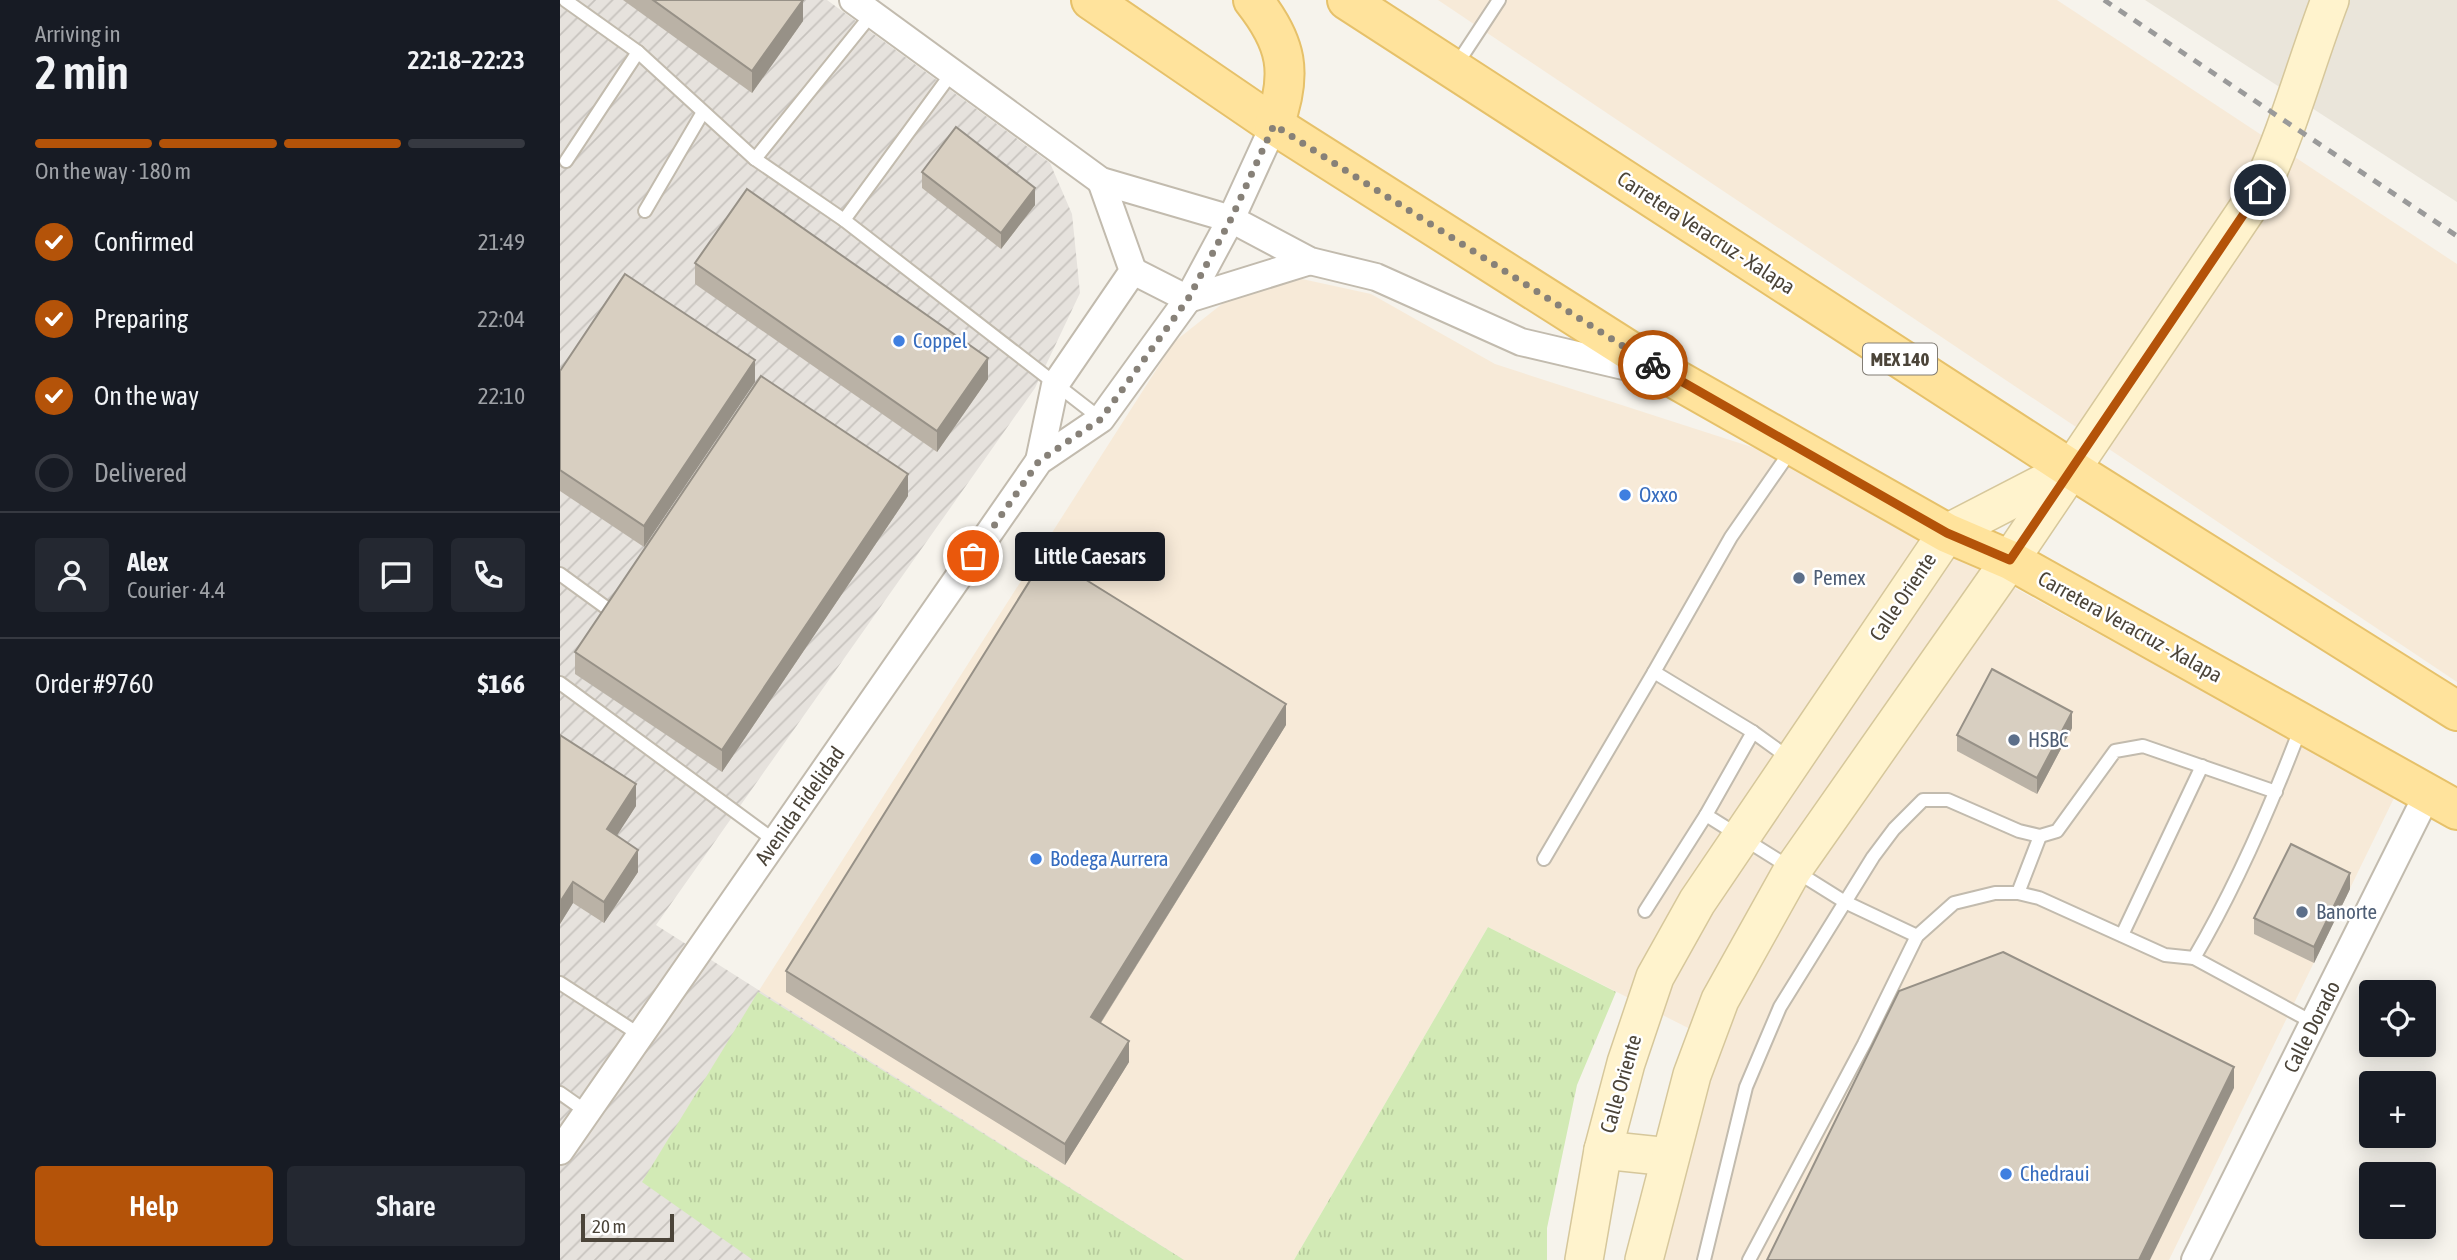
<!DOCTYPE html>
<html lang="en">
<head>
<meta charset="utf-8">
<style>
	:root { --surface:#171b24; --page:#242831; --text:#f1f3f6; --muted:#9ea1a6; --line:#363941; --accent:#b45309 }
	body { margin:0; font-family:"Asap Condensed",sans-serif; background:var(--page); color:var(--text); height:100vh; display:flex; flex-direction:column; font-size:26px; white-space:nowrap }
	* { box-sizing:border-box; margin:0 }
	p { font-size:23px; color:var(--muted) }
	.icon { flex:none; width:38px; height:38px; fill:none; stroke:currentColor; stroke-width:2; stroke-linecap:round; stroke-linejoin:round }
	.map { position:relative; flex:1; overflow:hidden }
	.panel { display:flex; flex-direction:column; background:var(--surface); width:560px }
	.panel>* { flex:none }
	.buttons { position:absolute; left:1799px; top:980px; display:grid; gap:14px }
	.buttons a { display:grid; place-items:center; width:77px; height:77px; border-radius:7px; background:var(--surface); box-shadow:0 4px 18px #0003; font-size:35px }
	.scale { position:absolute; left:21px; bottom:18px; width:93px; box-sizing:border-box; padding-left:7px; border:4px solid #4b4439; border-top:0; font-size:19px; line-height:24px; white-space:nowrap; color:#4b4439; -webkit-text-stroke:5px #fff; paint-order:stroke }
	.pin { position:absolute; display:grid; place-items:center; width:60px; height:60px; color:#fff; margin:-30px; border:4px solid #fff; border-radius:50%; box-shadow:0 2px 7px #0007 }
	.courier { position:absolute; display:grid; place-items:center; width:70px; height:70px; margin:-35px; border:5px solid #b45309; border-radius:50%; background:#fff; color:#222; box-shadow:0 2px 9px #0007 }
	.bubble { position:absolute; height:49px; border-radius:7px; background:var(--surface); box-shadow:0 4px 18px #0003; font-size:23px; font-weight:600; line-height:49px; text-align:center }
	.headline em { font-style:normal; font-weight:600 }
	.headline div { display:flex; flex-direction:column-reverse }
	.headline { display:flex; align-items:center; justify-content:space-between; height:119px; padding:0 35px }
	h1 { font-size:46px; font-weight:600; line-height:52px }
	.bar { display:grid; grid-template-columns:repeat(4,1fr); gap:10px 7px; align-content:center; height:84px; padding:0 35px }
	.bar i { height:9px; border-radius:5px; background:var(--line) }
	.bar .current { background:var(--accent) }
	.bar p { grid-column:span 4 }
	.line { display:flex; align-items:center; gap:18px; padding:0 35px; border-top:2px solid var(--line) }
	.line div { flex:1 }
	.round { display:grid; place-items:center; flex:none; width:74px; height:74px; border-radius:7px; background:var(--page) }
	ol { padding:0 35px; list-style:none }
	li { display:flex; align-items:center; gap:21px; height:77px }
	li p { margin-inline-start:auto }
	li .icon { padding:7px; border-radius:50%; background:var(--accent); color:#fff; stroke-width:4 }
	li:last-child { color:var(--muted) }
	li i { width:38px; height:38px; border:4px solid var(--line); border-radius:50% }
	.cta { display:flex; gap:14px; margin-top:auto; padding:14px 35px }
	.cta a { flex:1; height:80px; border-radius:7px; background:var(--accent); color:#fff; font-size:28px; font-weight:600; line-height:80px; text-align:center }
	.cta a+a { background:var(--page); color:var(--text) }
	main { display:flex; flex:1; min-height:0 }
	.map>svg:first-child { display:block }
	.residential { fill:#eae5da }
	.commercial { fill:#f7ead8 }
	.industrial { fill:url(#industrial-furrows) }
	.grass { fill:url(#grass-tufts) }
	.lines { fill:none; stroke-linecap:round; stroke-linejoin:round }
	.lane-casing { stroke:#c2bbae; stroke-width:16 }
	.street-casing { stroke:#c2bbae; stroke-width:30 }
	.secondary-casing { stroke:#d6c79b; stroke-width:40 }
	.primary-casing { stroke:#e6c16a; stroke-width:42 }
	.lane { stroke:#fff; stroke-width:12 }
	.street { stroke:#fff; stroke-width:26 }
	.secondary { stroke:#fff3cd; stroke-width:37 }
	.primary { stroke:#ffe39c; stroke-width:38 }
	.rail { stroke:#9a9a9a; stroke-width:5; stroke-dasharray:9 9; stroke-linecap:butt }
	.wall { fill:#bab2a6 }
	.shaded-wall { fill:#979187 }
	.building { fill:#d8cfc1; stroke:#979187; stroke-width:2 }
	.done { stroke:#878178; stroke-width:7; stroke-dasharray:0 12.6 }
	.route { stroke:#b45309; stroke-width:9 }
	.shop-dot { fill:#3f7fe0; stroke:#fff; stroke-width:2.5 }
	.service-dot { fill:#5c6f8a; stroke:#fff; stroke-width:2.5 }
	.labels { text-anchor:middle; stroke-width:5; stroke-linejoin:round; paint-order:stroke }
	.shield { fill:#fff; stroke:#817c74; stroke-width:2 }
	.shield-label { font-size:19px; font-weight:bold; fill:#4b4439 }
	.street-label { font-size:21px; fill:#4b4439; stroke:#fff }
	.shop-label { font-size:21px; fill:#366cbe; stroke:#fff; text-anchor:start }
	.service-label { font-size:21px; fill:#4e5e75; stroke:#fff; text-anchor:start }
</style>
</head>
<body>
<main>
<section class="panel">
<div class="headline"><div><h1>2 min</h1><p>Arriving in</p></div><em>22:18–22:23</em></div>
<div class="bar"><i class="current"></i><i class="current"></i><i class="current"></i><i></i><p>On the way · 180 m</p></div>
<ol>
<li><svg class="icon" aria-label="check" viewBox="0 0 24 24"><path d="M5 12l5 5 9-10"/></svg>Confirmed<p>21:49</p></li>
<li><svg class="icon" aria-label="check" viewBox="0 0 24 24"><path d="M5 12l5 5 9-10"/></svg>Preparing<p>22:04</p></li>
<li><svg class="icon" aria-label="check" viewBox="0 0 24 24"><path d="M5 12l5 5 9-10"/></svg>On the way<p>22:10</p></li>
<li><i></i>Delivered</li>
</ol>
<div class="line" style="height:126px"><a class="round"><svg class="icon" aria-label="person" viewBox="0 0 24 24"><circle cx="12" cy="8" r="4"/><path d="M4 21q1-7 8-7t8 7"/></svg></a><div><b>Alex</b><p>Courier · 4.4</p></div><a class="round"><svg class="icon" aria-label="chat" viewBox="0 0 24 24"><path d="M4 5h16v11H9l-5 4z"/></svg></a><a class="round"><svg class="icon" aria-label="phone" viewBox="0 0 24 24"><path d="M5 4h4l2 5-3 2q2 4 5 5l2-3 5 2v4C11 20 4 13 5 4z"/></svg></a></div>
<div class="line" style="height:91px"><div>Order #9760</div><b>$166</b></div>
<div class="cta"><a>Help</a><a>Share</a></div>
</section>
<div class="map">
<svg width="1897" height="1260" viewBox="0 0 1897 1260">
	<defs>
		<pattern id="industrial-furrows" width="10" height="10" patternUnits="userSpaceOnUse" patternTransform="scale(1.75)"><rect width="10" height="10" fill="#e6e2dd"/><path d="M-1 1l2-2M0 10L10 0M9 11l2-2" fill="none" stroke="#c7c3be"/></pattern>
		<pattern id="grass-tufts" width="24" height="20" patternUnits="userSpaceOnUse" patternTransform="scale(1.75)"><rect width="24" height="20" fill="#d2eab5"/><path d="M3 7l-1-3M5 7V3M7 7l1-3M15 17l-1-3M17 17v-4M19 17l1-3" fill="none" stroke="#b6ca9c"/></pattern>
	</defs>
	<rect width="100%" height="100%" fill="#f6f3ec"/>
	<!-- residential -->
	<polygon class="residential" points="1585,0 1897,0 1897,202"/>
	<!-- commercial -->
	<g class="commercial">
		<polygon points="878,0 1497,0 1897,264 1897,682"/>
		<polygon points="742,279 811,294 935,364 1204,451 1835,796 1609,1260 1090,1260 1150,1039 928,927 734,1260 624,1260 198,992 614,342 672,296"/>
	</g>
	<!-- industrial -->
	<polygon class="industrial" points="0,0 267,0 490,163 512,214 520,293 475,388 96,925 624,1260 0,1260"/>
	<!-- grass -->
	<g class="grass">
		<polygon points="928,927 1056,992 1017,1085 987,1228 987,1260 734,1260"/>
		<polygon points="198,992 624,1260 193,1260 82,1182"/>
	</g>
	<g class="lines">
		<!-- lane casing -->
		<g class="lane-casing">
			<g id="lane">
				<polyline points="5,0 78,52 195,159 284,220 391,74"/>
				<polyline points="895,67 939,0"/>
				<polyline points="195,159 311,15"/>
				<polyline points="6,161 78,52"/>
				<polyline points="85,211 143,112"/>
				<polyline points="284,220 541,419"/>
				<polyline points="0,574 48,609"/>
				<polyline points="0,683 215,841"/>
				<polyline points="1193,732 1146,815 1285,902 1357,936"/>
				<polyline points="1229,758 1193,732 1094,672 1171,537 1232,449"/>
				<polyline points="984,859 1094,672"/>
				<polyline points="1458,893 1480,836"/>
				<polyline points="1085,911 1146,815"/>
				<polyline points="1562,935 1642,766"/>
				<polyline points="1634,958 1754,1023"/>
				<polyline points="0,983 80,1035"/>
				<polyline points="0,1093 27,1112"/>
				<polyline points="1144,1260 1186,1087 1220,1007 1313,857 1334,829 1363,800 1388,800 1459,831 1480,836 1497,831 1555,751 1583,746 1716,792"/>
				<path d="M1189 1260 1304 1044 1357 936 1394 903 1435 893H1458L1479 898 1605 955 1634 958C1677 885 1711 806 1741 727"/>
			</g>
		</g>
		<!-- street casing -->
		<g class="street-casing">
			<g id="street">
				<polyline points="293,0 541,181 671,219 750,261 816,277 961,342 1068,367"/>
				<polyline points="573,271 628,299 750,261"/>
				<polyline points="479,461 495,385 573,271 541,181"/>
				<polyline points="0,1151 479,461 541,419 628,299 671,219 714,125"/>
				<polyline points="1635,1260 1868,793"/>
			</g>
		</g>
		<!-- secondary casing -->
		<g class="secondary-casing">
			<g id="secondary">
				<polyline points="1043,1150 1110,1157"/>
				<polyline points="1024,1260 1043,1150 1066,1063 1095,977 1137,902 1387,533 1507,471"/>
				<path d="M1084 1260 1132 1075 1160 1000 1232 871 1450 560 1700 190C1729 128 1746 63 1770 0"/>
			</g>
		</g>
		<!-- primary casing -->
		<g class="primary-casing">
			<g id="primary">
				<polyline points="531,0 714,125 1103,372 1387,533 1450,560 1897,810"/>
				<path d="M693 0C727 43 733 73 714 125"/>
				<polyline points="787,0 1511,469 1897,711"/>
			</g>
		</g>
		<!-- lane -->
		<use href="#lane" class="lane"/>
		<!-- street -->
		<use href="#street" class="street"/>
		<!-- secondary -->
		<use href="#secondary" class="secondary"/>
		<!-- primary -->
		<use href="#primary" class="primary"/>
		<!-- rail -->
		<polyline class="rail" points="1544,0 1897,236"/>
	</g>
	<!-- wall -->
	<g class="wall">
		<polygon points="63,0 243,0 243,21 192,93"/>
		<polygon points="362,172 475,205 441,249 362,188"/>
		<polygon points="135,263 428,379 377,452 135,284"/>
		<polygon points="0,371 195,382 84,547 0,491"/>
		<polygon points="348,496 162,772 15,674 15,652"/>
		<polygon points="726,725 541,1023 569,1062 505,1165 226,992 226,971"/>
		<polygon points="1512,728 1477,794 1397,751 1397,735"/>
		<polygon points="0,735 76,806 56,836 78,872 44,923 13,903 0,924"/>
		<polygon points="1790,889 1754,963 1694,934 1694,918"/>
	</g>
	<!-- shaded-wall -->
	<g class="shaded-wall">
		<polygon points="243,0 243,21 192,93 192,71"/>
		<polygon points="475,188 475,205 441,249 441,233"/>
		<polygon points="428,358 428,379 377,452 377,431"/>
		<polygon points="195,360 195,382 84,547 84,526"/>
		<polygon points="348,474 348,496 162,772 162,750"/>
		<polygon points="726,704 726,725 531,1038 531,1017"/>
		<polygon points="1512,712 1512,728 1477,794 1477,778"/>
		<polygon points="76,784 76,806 47,851 47,829"/>
		<polygon points="78,850 78,872 44,923 44,902"/>
		<polygon points="1790,873 1790,889 1754,963 1754,947"/>
		<polygon points="13,882 13,903 0,924 0,902"/>
		<polygon points="569,1041 569,1062 505,1165 505,1144"/>
		<polygon points="1674,1067 1674,1088 1590,1260 1579,1260"/>
	</g>
	<!-- building -->
	<g class="building">
		<polygon points="93,0 243,0 192,71"/>
		<polygon points="396,127 475,188 441,233 362,172"/>
		<polygon points="187,189 428,358 377,431 135,263"/>
		<polygon points="65,274 195,360 84,526 0,470 0,371"/>
		<polygon points="201,376 348,474 162,750 15,652"/>
		<polygon points="486,555 726,704 531,1017 569,1041 505,1144 226,971"/>
		<polygon points="1432,669 1512,712 1477,778 1397,735"/>
		<polygon points="0,735 76,784 47,829 78,850 44,902 13,882 0,902"/>
		<polygon points="1731,844 1790,873 1754,947 1694,918"/>
		<polygon points="1443,952 1674,1067 1579,1260 1207,1260 1339,991"/>
	</g>
	<g class="lines">
		<!-- done -->
		<polyline class="done" points="413,556 479,461 541,419 628,299 671,219 714,125 1093,365"/>
		<!-- route -->
		<polyline class="route" points="1093,365 1387,533 1450,560 1700,190"/>
	</g>
	<!-- markers -->
	<g class="shop-dot">
		<circle cx="339" cy="341" r="7"/>
		<circle cx="1065" cy="495" r="7"/>
		<circle cx="476" cy="859" r="7"/>
		<circle cx="1446" cy="1174" r="7"/>
	</g>
	<g class="service-dot">
		<circle cx="1239" cy="578" r="7"/>
		<circle cx="1454" cy="740" r="7"/>
		<circle cx="1742" cy="912" r="7"/>
	</g>
	<g class="labels">
		<!-- shield labels -->
		<rect class="shield" x="1303" y="343.5" width="74" height="31" rx="5"/>
		<g class="shield-label">
			<text x="1340" y="366">MEX 140</text>
		</g>
		<!-- street labels -->
		<g class="street-label">
			<text transform="translate(1146 233) rotate(33)" y="7">Carretera Veracruz - Xalapa</text>
			<text transform="translate(1343 597) rotate(-56)" y="7">Calle Oriente</text>
			<text transform="translate(1570 627) rotate(29)" y="7">Carretera Veracruz - Xalapa</text>
			<text transform="translate(240 806) rotate(-55)" y="7">Avenida Fidelidad</text>
			<text transform="translate(1752 1027) rotate(-63)" y="7">Calle Dorado</text>
			<text transform="translate(1061 1084) rotate(-74)" y="7">Calle Oriente</text>
		</g>
		<!-- shop labels -->
		<g class="shop-label">
			<text x="353" y="348">Coppel</text>
			<text x="1079" y="502">Oxxo</text>
			<text x="490" y="866">Bodega Aurrera</text>
			<text x="1460" y="1181">Chedraui</text>
		</g>
		<!-- service labels -->
		<g class="service-label">
			<text x="1253" y="585">Pemex</text>
			<text x="1468" y="747">HSBC</text>
			<text x="1756" y="919">Banorte</text>
		</g>
	</g>
</svg>
<div class="buttons">
<a><svg class="icon" aria-label="locate" viewBox="0 0 24 24"><circle cx="12" cy="12" r="6"/><path d="M12 2v4M12 18v4M2 12h4M18 12h4"/></svg></a>
<a>+</a>
<a>−</a>
</div>
<div class="scale">20 m</div>
<div class="pin" style="left:413px;top:556px;background:#ea580c"><svg class="icon" aria-label="bag" viewBox="0 0 24 24"><path d="M5 8h14l-1 12H6zM9 8a3 3 0 0 1 6 0"/></svg></div>
<div class="pin" style="left:1700px;top:190px;background:#1f2937"><svg class="icon" aria-label="home" viewBox="0 0 24 24"><path d="M3 11l9-7 9 7M6 9v11h12V9"/></svg></div>
<div class="courier" style="left:1093px;top:365px"><svg class="icon" aria-label="bike" viewBox="0 0 24 24"><circle cx="6" cy="16" r="4"/><circle cx="18" cy="16" r="4"/><path d="M6 16l4-8h5l3 8M10 8l3 8H6M13 5h3"/></svg></div>
<div class="bubble" style="left:455px;top:532px;width:150px">Little Caesars</div>
</div>
</main>
</body>
</html>
